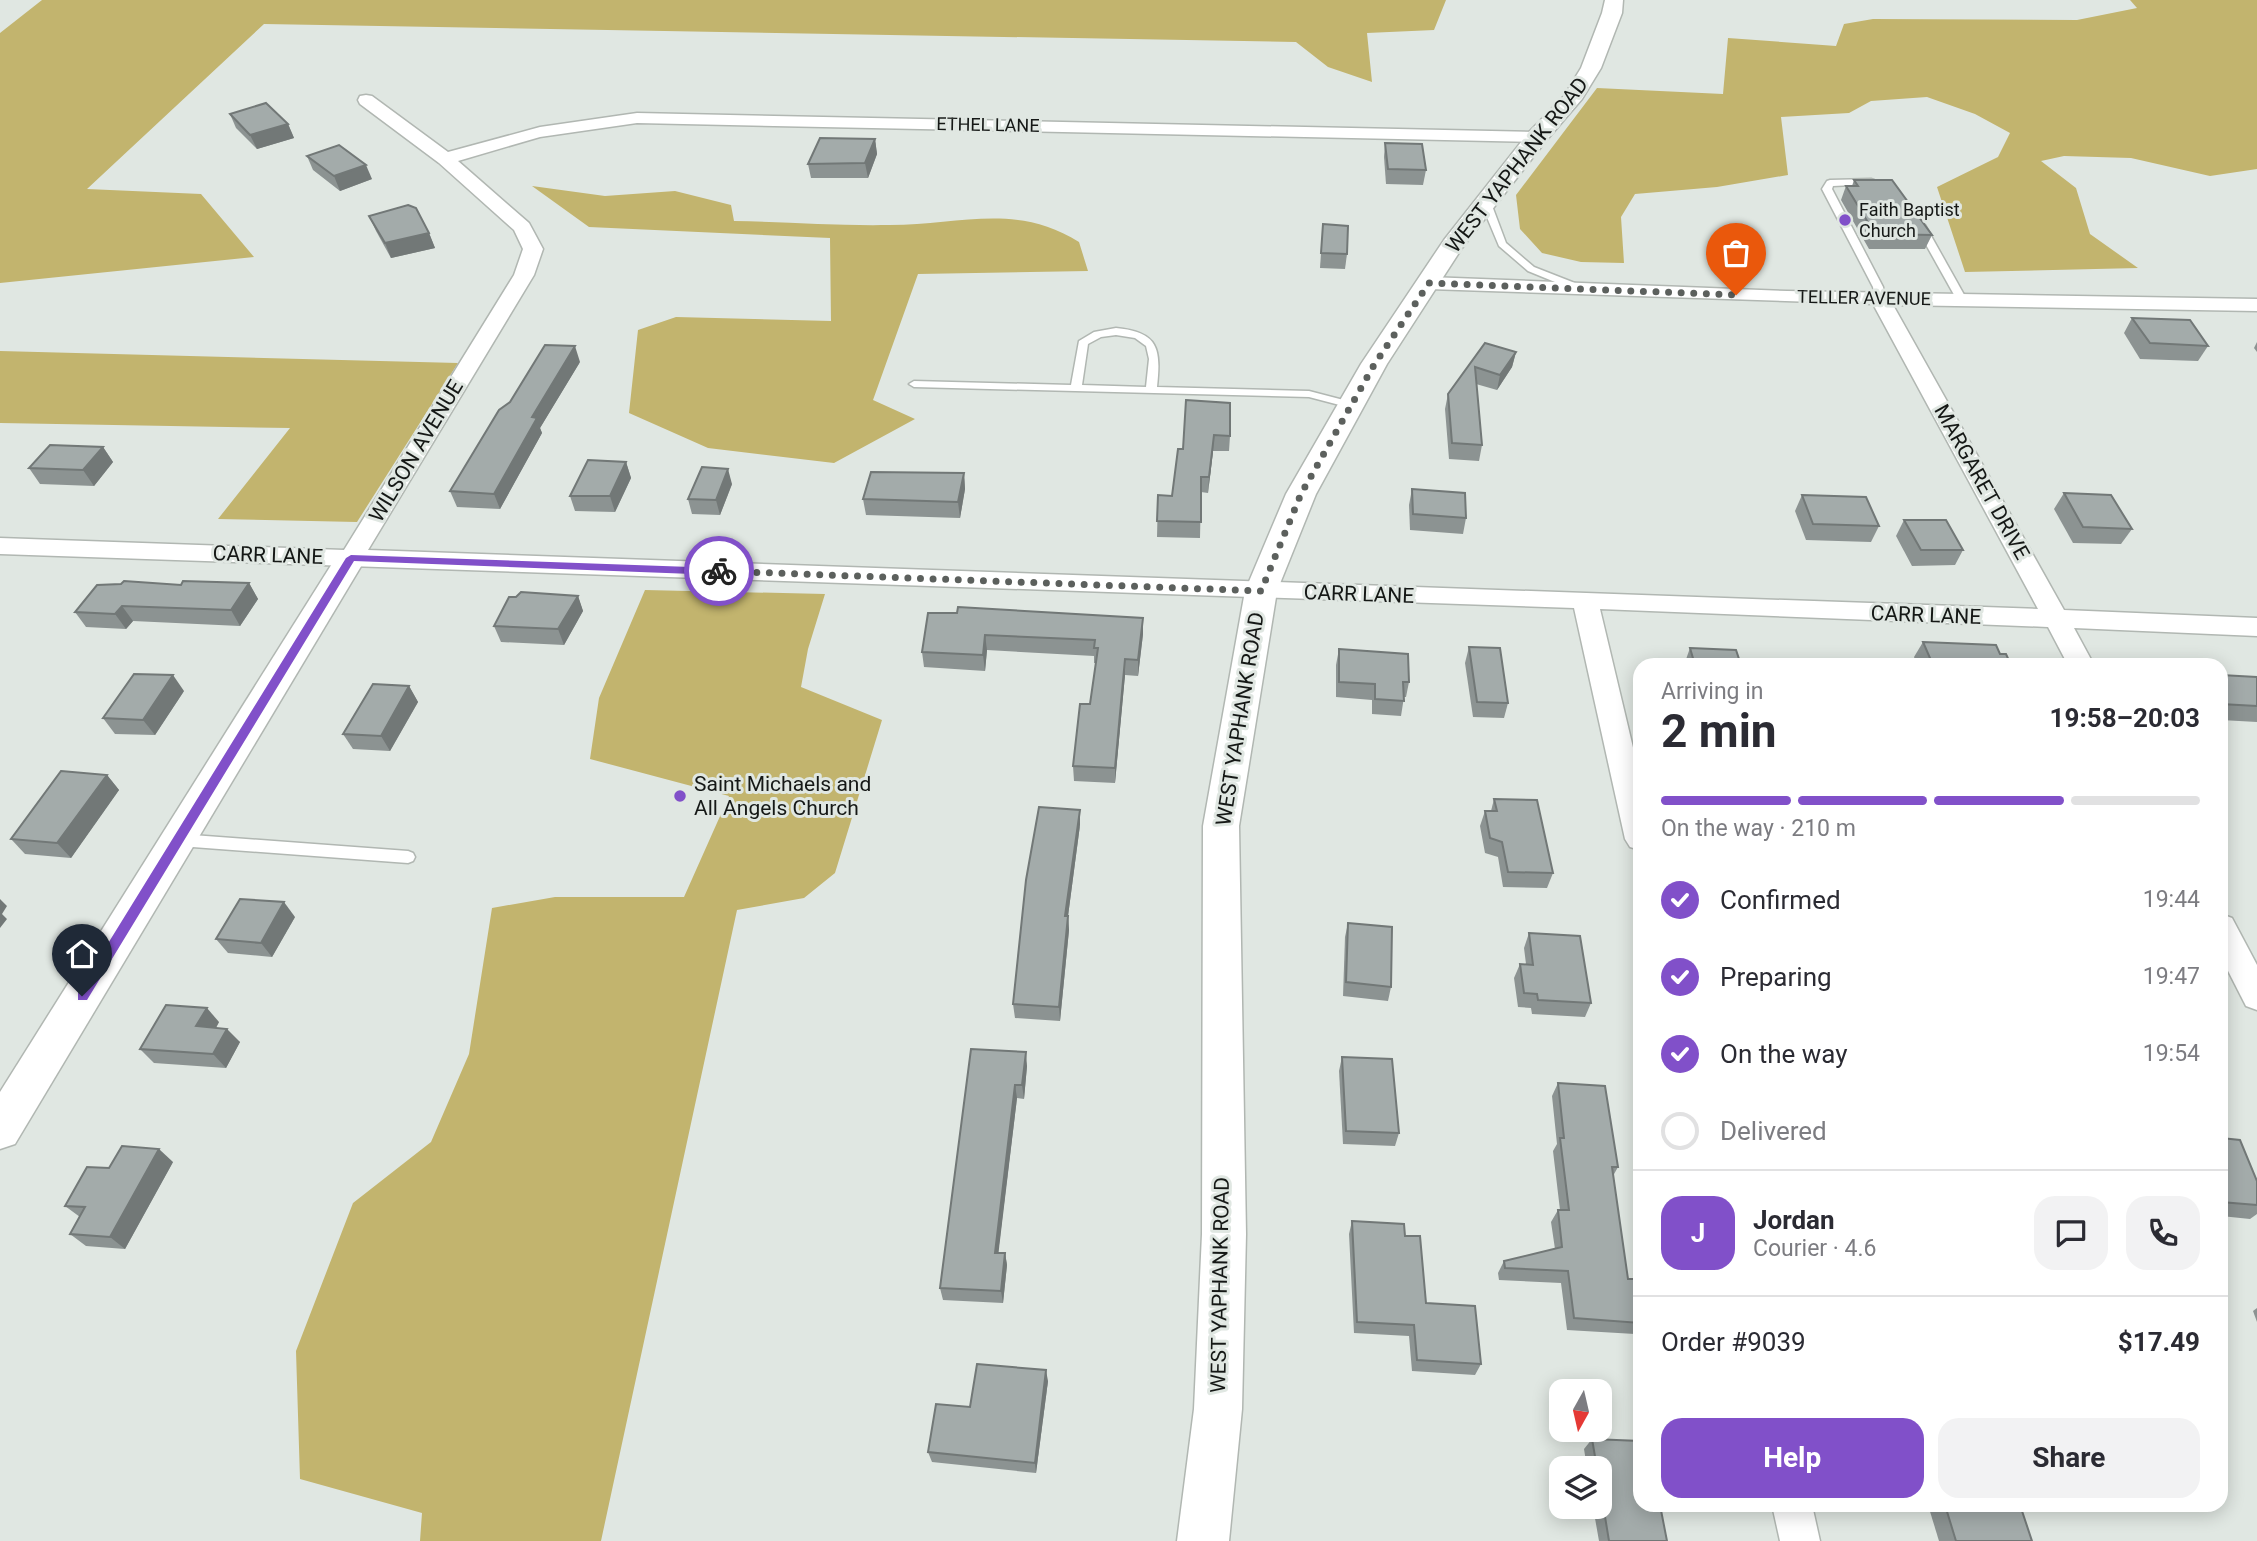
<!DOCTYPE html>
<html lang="en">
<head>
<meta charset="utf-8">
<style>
	:root { --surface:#fff; --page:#f2f2f3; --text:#2b2b33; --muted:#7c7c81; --line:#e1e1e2; --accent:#8150c9 }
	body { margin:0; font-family:Roboto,sans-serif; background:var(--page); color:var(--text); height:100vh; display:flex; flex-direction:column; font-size:26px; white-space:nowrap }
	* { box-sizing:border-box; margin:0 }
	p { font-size:23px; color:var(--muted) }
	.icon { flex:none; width:38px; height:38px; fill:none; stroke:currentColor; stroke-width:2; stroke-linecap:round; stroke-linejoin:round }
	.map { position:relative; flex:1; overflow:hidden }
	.side { position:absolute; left:1633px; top:658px; width:595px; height:854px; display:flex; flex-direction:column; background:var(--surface); border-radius:21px; box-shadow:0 4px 18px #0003 }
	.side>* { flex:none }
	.needle { width:46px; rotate:188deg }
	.fabs { position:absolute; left:1549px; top:1379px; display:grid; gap:14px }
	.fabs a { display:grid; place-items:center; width:63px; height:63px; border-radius:14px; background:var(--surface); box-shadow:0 4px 18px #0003; font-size:35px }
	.pin { position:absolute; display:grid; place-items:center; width:60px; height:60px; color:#fff; margin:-72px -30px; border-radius:50% 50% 50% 0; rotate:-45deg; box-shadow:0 0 7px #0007 }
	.pin .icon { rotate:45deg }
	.courier { position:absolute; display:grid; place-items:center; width:70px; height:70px; margin:-35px; border:5px solid #8150c9; border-radius:50%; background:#fff; color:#222; box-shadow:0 2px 9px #0007 }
	.head em { font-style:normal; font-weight:700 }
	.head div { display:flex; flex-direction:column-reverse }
	.head { display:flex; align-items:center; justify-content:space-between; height:119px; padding:0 28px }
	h1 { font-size:46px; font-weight:700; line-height:52px }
	.bar { display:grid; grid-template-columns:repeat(4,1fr); gap:10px 7px; align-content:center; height:84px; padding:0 28px }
	.bar i { height:9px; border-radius:5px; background:var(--line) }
	.bar .selected { background:var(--accent) }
	.bar p { grid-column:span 4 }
	.line { display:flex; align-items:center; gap:18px; padding:0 28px; border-top:2px solid var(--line) }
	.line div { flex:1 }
	.round { display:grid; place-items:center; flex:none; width:74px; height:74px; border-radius:21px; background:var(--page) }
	ol { padding:0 28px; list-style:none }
	li { display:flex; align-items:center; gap:21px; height:77px }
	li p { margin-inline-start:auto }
	li .icon { padding:7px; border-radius:50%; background:var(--accent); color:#fff; stroke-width:4 }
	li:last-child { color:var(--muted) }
	li i { width:38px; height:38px; border:4px solid var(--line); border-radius:50% }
	.primary-button { display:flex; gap:14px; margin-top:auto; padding:14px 28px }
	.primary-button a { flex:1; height:80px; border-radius:21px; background:var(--accent); color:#fff; font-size:28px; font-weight:700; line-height:80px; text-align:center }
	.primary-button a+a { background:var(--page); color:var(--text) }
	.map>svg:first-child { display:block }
	.forest { fill:#c2b46e }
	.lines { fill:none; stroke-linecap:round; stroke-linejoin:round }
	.service-casing { stroke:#b1b7b2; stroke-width:3 }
	.minor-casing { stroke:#b1b7b2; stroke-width:3 }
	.tertiary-casing { stroke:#b1b7b2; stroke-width:3 }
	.service { fill:#fff; fill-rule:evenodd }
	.minor { fill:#fff; fill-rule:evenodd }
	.tertiary { fill:#fff; fill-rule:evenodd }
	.wall { fill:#8c9392 }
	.shaded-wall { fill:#727877 }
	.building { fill:#a3abaa; stroke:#727877; stroke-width:2 }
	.route { fill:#8150c9 }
	.done { stroke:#5c605d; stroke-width:7; stroke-dasharray:0 12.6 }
	.poi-dot { fill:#8150c9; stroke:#e0e7e2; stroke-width:2.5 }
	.labels { text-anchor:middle; stroke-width:6; stroke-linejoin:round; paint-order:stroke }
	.far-street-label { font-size:18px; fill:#151816; stroke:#e0e7e2 }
	.far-poi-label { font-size:18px; fill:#151816; stroke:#e0e7e2; text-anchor:start }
	.street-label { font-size:21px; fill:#151816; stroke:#e0e7e2 }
	.poi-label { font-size:21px; fill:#151816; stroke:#e0e7e2; text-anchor:start }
</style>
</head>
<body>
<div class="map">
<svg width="2257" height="1541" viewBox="0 0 2257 1541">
	<rect width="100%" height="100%" fill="#e0e7e2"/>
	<!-- forest -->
	<g class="forest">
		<polygon points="42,0 1446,0 1434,30 1367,33 1372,82 1328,67 1296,42 264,24 87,189 201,194 254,257 0,283 0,33"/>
		<polygon points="2130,0 2257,0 2257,169 2210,176 2131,158 2064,156 2041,161 2076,188 2090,234 2138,268 1965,272 1937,187 1998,157 2010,133 1975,114 1927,97 1871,101 1849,113 1781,117 1788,175 1717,187 1635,194 1621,217 1624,263 1581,262 1542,253 1520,229 1516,195 1597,88 1723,94 1728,38 1836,46 1844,24 1873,19 2077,20 2137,8"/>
		<path d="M532 186 605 196 675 191 731 205 734 221C786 222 838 226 890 225 959 225 1016 202 1079 242L1088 271 918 274 873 400 915 419 834 463 708 448 629 413 638 330 676 317 831 321 830 238 589 227Z"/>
		<polygon points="0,351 458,363 357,522 218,519 290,428 0,423"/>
		<polygon points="645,590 825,594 808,649 801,687 882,720 835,873 804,898 737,910 601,1541 420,1541 422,1513 300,1479 296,1351 353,1203 431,1142 469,1054 492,908 555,897 684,897 729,796 590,759 599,698"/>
	</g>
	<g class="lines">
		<!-- service casing -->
		<g class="service-casing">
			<g id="service">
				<polygon points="1871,179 1874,180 1874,184 1833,186 1832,189 1883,287 1885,299 1880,302 1875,299 1873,287 1822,189 1827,181 1830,180"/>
				<polygon points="1486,200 1491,203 1506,243 1534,267 1585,287 1585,291 1577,291 1528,271 1499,246 1481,203"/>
				<polygon points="1920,222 1925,225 1967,300 1966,302 1957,300 1915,225"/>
				<path d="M1116 328C1159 332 1161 349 1157 387L1309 391 1355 403 1356 405 1351 408 1309 397 914 387 909 384 914 381 1071 385 1079 341 1094 332ZM1116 335 1135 338 1146 346 1149 359 1146 387 1082 385 1088 344 1101 337Z"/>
				<polygon points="179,834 408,851 413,853 415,857 413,861 408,863 179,846 174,844 172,840 174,836"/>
			</g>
		</g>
		<!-- minor casing -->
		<g class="minor-casing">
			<g id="minor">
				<polygon points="366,95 372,96 448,152 540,127 637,113 1537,132 1546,137 1537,142 637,123 540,137 458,161 529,223 543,249 534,275 368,550 2038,609 1873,304 1429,289 1422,287 1419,283 1422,279 1429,277 1787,291 2257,299 2257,311 1893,305 2064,610 2257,618 2257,636 2074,628 2094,665 2068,665 2048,627 1600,609 1640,777 1640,850 1630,847 1625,839 1574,608 0,554 0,538 344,550 514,275 523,249 514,230 439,163 360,104 358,100 360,96"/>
				<polygon points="2221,914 2232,918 2257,965 2257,1010 2246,1006 2221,957"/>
				<polygon points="1772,1505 1812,1505 1820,1541 1780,1541"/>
			</g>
		</g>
		<!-- tertiary casing -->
		<g class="tertiary-casing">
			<g id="tertiary">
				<polygon points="1605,0 1623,0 1622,13 1601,68 1582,99 1545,142 1462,248 1387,364 1316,494 1277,591 1239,826 1246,1234 1242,1409 1229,1541 1177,1541 1194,1409 1202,1234 1203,826 1245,591 1286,494 1361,364 1444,240 1529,132 1564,96 1581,68 1602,13"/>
				<polygon points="351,548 362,551 366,558 15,1144 0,1149 0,1092 340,551"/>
			</g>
		</g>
		<!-- service -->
		<use href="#service" class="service"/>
		<!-- minor -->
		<use href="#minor" class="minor"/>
		<!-- tertiary -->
		<use href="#tertiary" class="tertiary"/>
	</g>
	<!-- wall -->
	<g class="wall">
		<polygon points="230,114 288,124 294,138 257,149 236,128"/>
		<polygon points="875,139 877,154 868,178 811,178 808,164"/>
		<polygon points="1385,143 1426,170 1423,185 1386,184 1384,157"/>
		<polygon points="307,156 372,179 340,191 313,170"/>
		<polygon points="1854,180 1932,235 1925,249 1869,249 1841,200 1846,186 1852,186"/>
		<polygon points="369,216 429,233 435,248 391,258 376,231"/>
		<polygon points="1323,224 1347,254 1345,269 1320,268"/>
		<polygon points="2132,318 2208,346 2198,361 2140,359 2124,333"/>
		<polygon points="2257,342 2257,352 2254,348"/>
		<polygon points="1485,343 1516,352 1512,367 1497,390 1476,384 1482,445 1479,461 1449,459 1445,409 1448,394"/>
		<polygon points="580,362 540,428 542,433 500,509 457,507 450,491"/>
		<polygon points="1186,400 1230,436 1229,451 1213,451 1208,493 1201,492 1200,538 1157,537 1158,495 1172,496 1183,449"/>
		<polygon points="103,447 113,462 94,486 40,484 29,468"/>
		<polygon points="626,462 631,478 615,512 575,511 570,496"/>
		<polygon points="964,473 965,489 960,518 866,515 863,499"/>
		<polygon points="732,484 720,515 692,514 688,499"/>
		<polygon points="1412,489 1466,518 1463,534 1410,530 1409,505"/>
		<polygon points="2064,493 2132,529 2121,544 2073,543 2054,509"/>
		<polygon points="1802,495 1879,526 1871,542 1806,540 1795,511"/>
		<polygon points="1904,520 1963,550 1955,565 1912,566 1896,536"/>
		<polygon points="249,583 258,599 240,626 133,621 126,629 86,627 75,612 181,585"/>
		<polygon points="578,596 583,611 564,645 501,642 494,626"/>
		<polygon points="928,613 1143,618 1143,634 1138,676 1125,675 1115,783 1074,781 1073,766 1090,704 1096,663 1094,663 1094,656 987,650 985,671 924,667 922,652"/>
		<polygon points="1923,642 2000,654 2011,665 1917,665 1914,657"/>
		<polygon points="1469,647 1508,703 1504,718 1473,717 1465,663"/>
		<polygon points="1690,648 1741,665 1684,665"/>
		<polygon points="1339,649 1409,682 1406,697 1404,697 1401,716 1372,714 1372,700 1336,697 1336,665"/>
		<polygon points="2221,675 2257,677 2257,722 2221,720"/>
		<polygon points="409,686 418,702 390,751 353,749 343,734"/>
		<polygon points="184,691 155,735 115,734 103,718"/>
		<polygon points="107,775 119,790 71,858 25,854 11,839"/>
		<polygon points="1494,799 1553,873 1547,888 1503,887 1498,857 1485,853 1480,826 1485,811 1491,811"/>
		<polygon points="1080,825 1068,916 1069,930 1060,1021 1015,1018 1013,1004"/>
		<polygon points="295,917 272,957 228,953 216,939"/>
		<polygon points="1348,923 1391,987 1388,1001 1343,996 1345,937"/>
		<polygon points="1529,933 1591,1003 1585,1017 1532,1014 1531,1008 1518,1007 1514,978 1520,964 1526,964 1524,948"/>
		<polygon points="219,1022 216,1028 240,1042 226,1068 154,1063 140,1049"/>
		<polygon points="971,1049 1027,1066 1024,1099 1017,1098 998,1253 1005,1253 1007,1265 1003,1303 943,1300 940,1288"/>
		<polygon points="1342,1057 1399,1133 1395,1146 1343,1144 1339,1071"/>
		<polygon points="1558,1083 1618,1167 1613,1176 1628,1279 1640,1323 1640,1327 1635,1334 1567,1330 1561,1283 1499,1280 1498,1273 1504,1261 1555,1249 1551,1222 1558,1210 1560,1210 1553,1151 1557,1144 1552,1096"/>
		<polygon points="2221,1138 2257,1181 2257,1214 2250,1219 2221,1216"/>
		<polygon points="173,1162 125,1249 86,1246 70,1234 80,1217 65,1206 109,1168"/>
		<polygon points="1352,1221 1405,1236 1426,1303 1481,1364 1475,1375 1412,1371 1409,1336 1354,1333 1349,1234"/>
		<polygon points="2257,1308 2257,1322 2253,1311"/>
		<polygon points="1048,1381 1036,1473 932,1462 928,1452 970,1407"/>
		<polygon points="1592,1439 1667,1541 1599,1541 1593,1507 1600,1507 1600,1468 1587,1468 1584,1449"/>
		<polygon points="1928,1505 2020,1505 2032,1541 1939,1541"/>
	</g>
	<!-- shaded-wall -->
	<g class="shaded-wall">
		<polygon points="288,124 294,138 257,149 250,135"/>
		<polygon points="875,139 877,154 868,178 865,163"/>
		<polygon points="366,165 372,179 340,191 334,176"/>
		<polygon points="429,233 435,248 391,258 385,243"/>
		<polygon points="575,346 580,362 540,428 542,433 500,509 494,494 532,417"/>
		<polygon points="1516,352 1512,367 1497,390 1500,375"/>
		<polygon points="1214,435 1213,451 1208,493 1209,477"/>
		<polygon points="103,447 113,462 94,486 83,470"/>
		<polygon points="626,462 631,478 615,512 610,496"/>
		<polygon points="728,469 732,484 720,515 716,500"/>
		<polygon points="964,473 965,489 960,518 958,502"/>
		<polygon points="249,583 258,599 240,626 231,610"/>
		<polygon points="578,596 583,611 564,645 558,629"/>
		<polygon points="122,606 133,621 126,629 115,614"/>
		<polygon points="1143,618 1143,634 1138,676 1138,660"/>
		<polygon points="985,635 987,650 985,671 983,655"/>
		<polygon points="1125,659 1125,675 1115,783 1115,768"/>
		<polygon points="173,675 184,691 155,735 143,720"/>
		<polygon points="409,686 418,702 390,751 381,736"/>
		<polygon points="107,775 119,790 71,858 57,843"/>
		<polygon points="1080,810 1080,825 1068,916 1069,930 1060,1021 1059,1007 1065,916"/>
		<polygon points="0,899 7,906 2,914 7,919 0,928"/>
		<polygon points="284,902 295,917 272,957 261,943"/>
		<polygon points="207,1008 219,1022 209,1040 196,1026"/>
		<polygon points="227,1029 240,1042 226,1068 213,1054"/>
		<polygon points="1026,1052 1027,1066 1024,1099 1022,1085"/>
		<polygon points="1015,1085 1017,1098 997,1265 995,1253"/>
		<polygon points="159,1149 173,1162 125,1249 110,1237"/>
		<polygon points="1005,1253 1007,1265 1003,1303 1001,1291"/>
		<polygon points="1046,1370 1048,1381 1036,1473 1035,1463"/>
	</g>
	<!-- building -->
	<g class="building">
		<polygon points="266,103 288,124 250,135 230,114"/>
		<polygon points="820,138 875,139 865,163 808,164"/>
		<polygon points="1385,143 1422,144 1426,170 1388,169"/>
		<polygon points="339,145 366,165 334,176 307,156"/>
		<polygon points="1854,180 1892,180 1932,235 1875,234 1846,186 1858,186"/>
		<polygon points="408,205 416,208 429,233 385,243 369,216"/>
		<polygon points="1323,224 1348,226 1347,254 1321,253"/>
		<polygon points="2132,318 2190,320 2208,346 2150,343"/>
		<polygon points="1485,343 1516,352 1500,375 1475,367 1482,445 1452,443 1448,394"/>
		<polygon points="545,345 575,346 532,417 537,418 494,494 450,491 499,410 510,402"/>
		<polygon points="1186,400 1230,403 1230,436 1214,435 1209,477 1201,477 1201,522 1157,521 1158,495 1172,496 1178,449 1183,449"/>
		<polygon points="50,445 103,447 83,470 29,468"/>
		<polygon points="588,460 626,462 610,496 570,496"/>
		<polygon points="702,467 728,469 716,500 688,499"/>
		<polygon points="871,472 964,473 958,502 863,499"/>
		<polygon points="1412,489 1465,493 1466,518 1413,514"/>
		<polygon points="2064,493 2111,495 2132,529 2083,527"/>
		<polygon points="1802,495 1866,497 1879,526 1813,524"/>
		<polygon points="1904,520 1946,520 1963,550 1921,550"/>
		<polygon points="124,581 181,585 183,581 249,583 231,610 122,606 115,614 75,612 97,585 121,584"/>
		<polygon points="521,592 578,596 558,629 494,626 509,597 516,597"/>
		<polygon points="958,607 1143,618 1138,660 1125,659 1115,768 1073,766 1080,704 1090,704 1098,648 1094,648 1095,640 985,635 983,655 922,652 928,613 957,613"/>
		<polygon points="1923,642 1996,645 2000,654 2006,654 2011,665 1933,665"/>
		<polygon points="1469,647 1500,648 1508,703 1477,702"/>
		<polygon points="1690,648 1736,650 1741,665 1695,665"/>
		<polygon points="1339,649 1408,654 1409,682 1403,682 1404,701 1375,699 1375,684 1339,682"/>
		<polygon points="134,674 173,675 143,720 103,718"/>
		<polygon points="2221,675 2257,677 2257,706 2221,704"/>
		<polygon points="373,684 409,686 381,736 343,734"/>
		<polygon points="61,771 107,775 57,843 11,839"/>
		<polygon points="1494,799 1537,800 1553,873 1508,872 1502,842 1490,838 1485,811 1497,811"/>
		<polygon points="1039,807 1080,810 1065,916 1068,916 1059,1007 1013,1004 1026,880"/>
		<polygon points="240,899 284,902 261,943 216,939"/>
		<polygon points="1348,923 1392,927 1391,987 1346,982"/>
		<polygon points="1529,933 1580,936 1591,1003 1538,1000 1537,994 1524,993 1520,964 1533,965"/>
		<polygon points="166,1005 207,1008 196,1026 227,1029 213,1054 140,1049"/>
		<polygon points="971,1049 1026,1052 1022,1085 1015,1085 995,1253 1005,1253 1001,1291 940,1288"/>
		<polygon points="1342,1057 1392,1059 1399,1133 1346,1131"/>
		<polygon points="1558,1083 1605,1086 1618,1167 1612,1167 1628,1279 1636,1279 1640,1303 1640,1323 1574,1318 1568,1271 1505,1268 1504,1261 1562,1247 1558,1210 1569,1210 1560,1138 1564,1138"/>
		<polygon points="2221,1138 2240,1140 2257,1181 2257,1205 2221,1202"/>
		<polygon points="122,1146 159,1149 110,1237 70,1234 85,1207 65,1206 87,1167 109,1168"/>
		<polygon points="1352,1221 1404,1224 1405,1236 1420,1236 1426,1303 1475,1306 1481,1364 1417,1360 1414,1325 1357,1322"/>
		<polygon points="977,1364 1046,1370 1035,1463 928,1452 936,1404 970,1407"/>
		<polygon points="1592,1439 1640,1441 1640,1505 1660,1505 1667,1541 1609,1541 1600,1486 1600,1468 1597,1468"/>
		<polygon points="1945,1505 2020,1505 2032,1541 1956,1541"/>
	</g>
	<!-- route -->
	<polygon class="route" points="351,555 719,568 724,571 719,575 354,561 87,1000 78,1000 78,992 346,558"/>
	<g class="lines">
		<!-- done -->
		<polyline class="done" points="719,571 1261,591 1301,494 1374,365 1429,283 1736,295"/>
	</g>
	<!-- markers -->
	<g class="poi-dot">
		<circle cx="1845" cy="220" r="7"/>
		<circle cx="680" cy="796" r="7"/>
	</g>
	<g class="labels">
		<!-- far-street labels -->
		<g class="far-street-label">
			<text transform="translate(988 125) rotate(1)" y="6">ETHEL LANE</text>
			<text transform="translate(1864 298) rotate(1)" y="6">TELLER AVENUE</text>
		</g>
		<!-- far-poi labels -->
		<g class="far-poi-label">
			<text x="1859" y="216">Faith Baptist<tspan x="1859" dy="21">Church</tspan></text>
		</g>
		<!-- street labels -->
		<g class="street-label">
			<text transform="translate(1517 165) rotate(-52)" y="7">WEST YAPHANK ROAD</text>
			<text transform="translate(416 451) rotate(-59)" y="7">WILSON AVENUE</text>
			<text transform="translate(1982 482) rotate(61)" y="7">MARGARET DRIVE</text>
			<text transform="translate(268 555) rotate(2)" y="7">CARR LANE</text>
			<text transform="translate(1359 594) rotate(2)" y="7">CARR LANE</text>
			<text transform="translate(1926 615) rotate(2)" y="7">CARR LANE</text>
			<text transform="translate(1240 719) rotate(-81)" y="7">WEST YAPHANK ROAD</text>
			<text transform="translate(1220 1285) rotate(-89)" y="7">WEST YAPHANK ROAD</text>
		</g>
		<!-- poi labels -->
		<g class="poi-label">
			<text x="694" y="791">Saint Michaels and<tspan x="694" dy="24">All Angels Church</tspan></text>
		</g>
	</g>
</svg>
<div class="fabs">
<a><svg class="needle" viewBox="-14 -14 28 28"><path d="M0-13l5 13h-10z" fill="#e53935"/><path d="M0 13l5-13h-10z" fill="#7c7c81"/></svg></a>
<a><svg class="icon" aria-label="layers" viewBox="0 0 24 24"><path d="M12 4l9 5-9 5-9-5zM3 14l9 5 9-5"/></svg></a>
</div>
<div class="pin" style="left:1736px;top:295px;background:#ea580c"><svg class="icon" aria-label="bag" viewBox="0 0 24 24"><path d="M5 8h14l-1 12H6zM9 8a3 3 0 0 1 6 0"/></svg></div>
<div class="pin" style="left:82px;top:996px;background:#1f2937"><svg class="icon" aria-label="home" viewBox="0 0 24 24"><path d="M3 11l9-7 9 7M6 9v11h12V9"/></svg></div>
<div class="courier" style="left:719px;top:571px"><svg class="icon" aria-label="bike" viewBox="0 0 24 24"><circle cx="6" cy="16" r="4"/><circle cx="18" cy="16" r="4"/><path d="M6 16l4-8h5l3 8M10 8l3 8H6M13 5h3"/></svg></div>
<section class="side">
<div class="head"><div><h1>2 min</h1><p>Arriving in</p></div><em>19:58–20:03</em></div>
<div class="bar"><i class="selected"></i><i class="selected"></i><i class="selected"></i><i></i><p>On the way · 210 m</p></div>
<ol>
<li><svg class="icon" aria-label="check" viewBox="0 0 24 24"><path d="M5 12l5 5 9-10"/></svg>Confirmed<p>19:44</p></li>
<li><svg class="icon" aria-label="check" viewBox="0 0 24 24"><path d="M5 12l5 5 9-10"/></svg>Preparing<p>19:47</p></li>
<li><svg class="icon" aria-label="check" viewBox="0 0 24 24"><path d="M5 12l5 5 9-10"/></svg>On the way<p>19:54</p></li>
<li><i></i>Delivered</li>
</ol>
<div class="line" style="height:126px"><b class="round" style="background:var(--accent);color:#fff">J</b><div><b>Jordan</b><p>Courier · 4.6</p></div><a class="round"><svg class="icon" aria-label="chat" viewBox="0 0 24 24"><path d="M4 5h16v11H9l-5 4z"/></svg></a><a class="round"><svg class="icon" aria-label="phone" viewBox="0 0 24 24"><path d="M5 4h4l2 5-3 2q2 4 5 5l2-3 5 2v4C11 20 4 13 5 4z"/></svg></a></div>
<div class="line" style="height:91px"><div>Order #9039</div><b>$17.49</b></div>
<div class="primary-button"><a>Help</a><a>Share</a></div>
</section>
</div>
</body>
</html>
